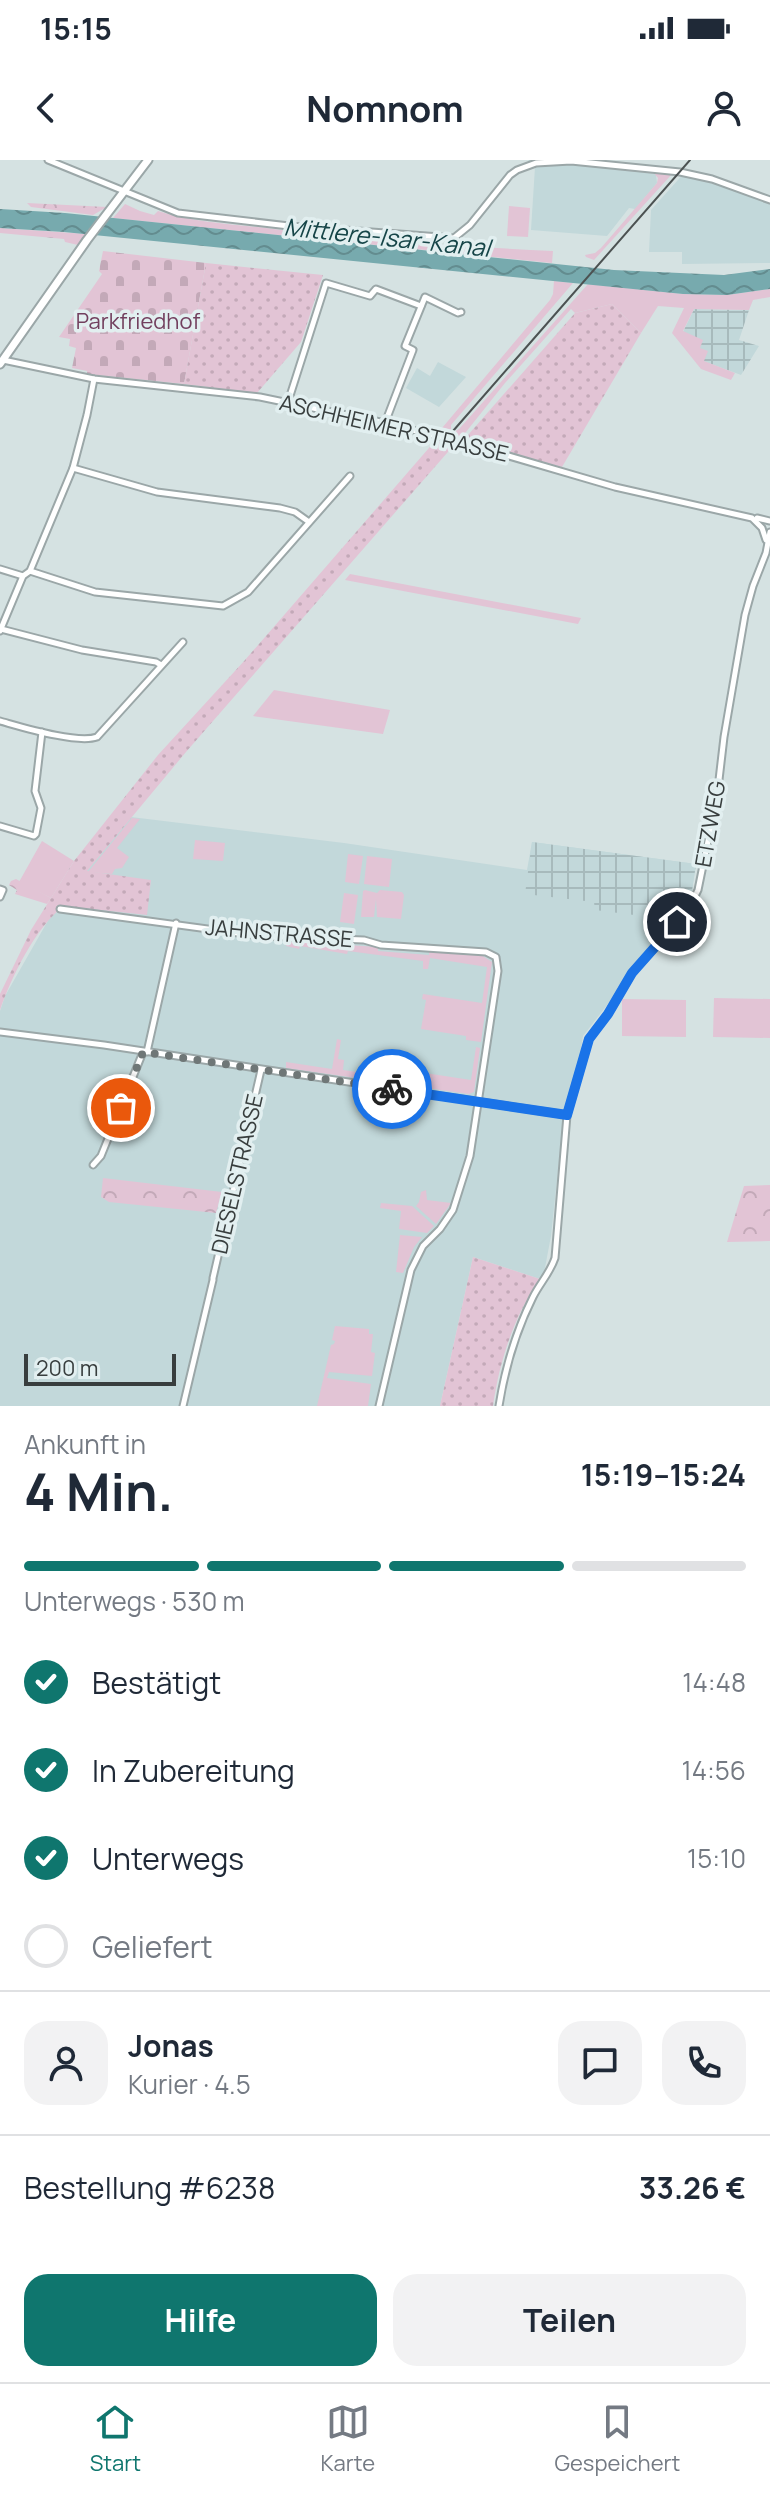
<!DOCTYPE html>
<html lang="de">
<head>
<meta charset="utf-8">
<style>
	:root { --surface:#fff; --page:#f2f2f3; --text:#1f2937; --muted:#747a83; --line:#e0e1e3; --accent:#0f766e }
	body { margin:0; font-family:Manrope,sans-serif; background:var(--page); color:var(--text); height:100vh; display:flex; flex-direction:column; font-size:30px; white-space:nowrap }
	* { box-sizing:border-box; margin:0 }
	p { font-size:26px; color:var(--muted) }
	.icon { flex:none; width:44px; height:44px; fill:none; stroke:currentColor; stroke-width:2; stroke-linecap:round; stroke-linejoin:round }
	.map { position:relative; height:1246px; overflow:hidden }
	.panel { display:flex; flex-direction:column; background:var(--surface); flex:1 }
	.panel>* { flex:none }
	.scale { position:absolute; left:24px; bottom:20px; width:152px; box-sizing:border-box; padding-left:8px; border:4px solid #383e3e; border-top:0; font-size:22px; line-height:28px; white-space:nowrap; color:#383e3e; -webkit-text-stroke:6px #e2eff0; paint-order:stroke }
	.pin { position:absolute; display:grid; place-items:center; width:68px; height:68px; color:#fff; margin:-34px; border:4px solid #fff; border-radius:50%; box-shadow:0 2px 8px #0007 }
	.courier { position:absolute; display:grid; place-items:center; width:80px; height:80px; margin:-40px; border:6px solid #1a73e8; border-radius:50%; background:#fff; color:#222; box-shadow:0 2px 10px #0007 }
	.overview em { font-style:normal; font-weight:700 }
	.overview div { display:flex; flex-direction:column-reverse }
	.overview { display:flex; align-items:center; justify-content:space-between; height:136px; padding:0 24px }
	h1 { font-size:52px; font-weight:700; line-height:60px }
	.bar { display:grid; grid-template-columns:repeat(4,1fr); gap:12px 8px; align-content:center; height:96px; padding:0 24px }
	.bar i { height:10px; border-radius:6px; background:var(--line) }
	.bar .selected { background:var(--accent) }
	.bar p { grid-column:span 4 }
	.line { display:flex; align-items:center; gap:20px; padding:0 24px; border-top:2px solid var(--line) }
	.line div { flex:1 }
	.round { display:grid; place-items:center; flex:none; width:84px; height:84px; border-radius:24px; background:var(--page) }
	ol { padding:0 24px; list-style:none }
	li { display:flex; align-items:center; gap:24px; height:88px }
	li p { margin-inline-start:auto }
	li .icon { padding:8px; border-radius:50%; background:var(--accent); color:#fff; stroke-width:4 }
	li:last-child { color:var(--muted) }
	li i { width:44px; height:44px; border:4px solid var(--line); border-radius:50% }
	.action { display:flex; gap:16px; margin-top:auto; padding:16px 24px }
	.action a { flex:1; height:92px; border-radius:24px; background:var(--accent); color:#fff; font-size:32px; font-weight:700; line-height:92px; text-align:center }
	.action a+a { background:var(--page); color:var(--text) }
	.status { display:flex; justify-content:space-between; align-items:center; height:56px; padding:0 40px; background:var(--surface); direction:ltr }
	.status svg { height:22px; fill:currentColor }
	header { display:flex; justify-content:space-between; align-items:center; height:104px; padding:0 24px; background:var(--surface); font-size:36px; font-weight:700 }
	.dock { display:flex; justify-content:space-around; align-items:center; height:112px; border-top:2px solid var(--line); background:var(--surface); font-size:22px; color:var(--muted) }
	.dock a { display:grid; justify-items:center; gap:4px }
	.dock .selected { color:var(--accent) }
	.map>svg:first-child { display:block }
	.built { fill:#c2d8da }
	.industrial { fill:url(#industrial-grid) }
	.green { fill:#e2c4d5 }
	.forest { fill:url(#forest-crowns) }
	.cemetery { fill:url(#cemetery-stones) }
	.park { fill:url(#park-dots) }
	.water { fill:url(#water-waves) }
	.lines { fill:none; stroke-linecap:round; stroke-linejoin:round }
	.street-casing { stroke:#9ba7a8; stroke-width:9 }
	.secondary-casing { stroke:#9ba7a8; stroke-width:11 }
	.street { stroke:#fff; stroke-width:5 }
	.secondary { stroke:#fff; stroke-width:7 }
	.rail { stroke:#4c5252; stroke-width:2 }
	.done { stroke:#6f7777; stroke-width:8; stroke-dasharray:0 14.4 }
	.route { stroke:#1a73e8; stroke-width:10 }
	.labels { text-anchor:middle; stroke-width:7; stroke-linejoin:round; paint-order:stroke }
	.park-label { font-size:22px; fill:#723f5e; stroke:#e2eff0 }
	.street-label { font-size:22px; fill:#383e3e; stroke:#e2eff0 }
	.water-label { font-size:24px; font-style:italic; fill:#164548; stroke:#e2eff0 }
</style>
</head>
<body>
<div class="status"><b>15:15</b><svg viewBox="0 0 49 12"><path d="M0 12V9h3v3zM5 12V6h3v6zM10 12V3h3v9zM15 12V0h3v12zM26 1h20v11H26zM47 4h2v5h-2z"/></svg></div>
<header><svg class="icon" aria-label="back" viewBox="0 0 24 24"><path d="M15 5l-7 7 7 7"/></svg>Nomnom<svg class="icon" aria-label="person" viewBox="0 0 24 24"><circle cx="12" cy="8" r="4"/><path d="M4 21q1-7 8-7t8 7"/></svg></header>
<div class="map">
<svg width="770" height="1246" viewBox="0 0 770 1246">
	<defs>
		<pattern id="industrial-grid" width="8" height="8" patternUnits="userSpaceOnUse" patternTransform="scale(2)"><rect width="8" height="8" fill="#c2d8da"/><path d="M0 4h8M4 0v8" fill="none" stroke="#a7babc"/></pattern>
		<pattern id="forest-crowns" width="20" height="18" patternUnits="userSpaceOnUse" patternTransform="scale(2)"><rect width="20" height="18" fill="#e2c4d5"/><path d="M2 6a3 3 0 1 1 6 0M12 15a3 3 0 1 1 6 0" fill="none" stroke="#c3a9b8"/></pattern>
		<pattern id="cemetery-stones" width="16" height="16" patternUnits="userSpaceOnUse" patternTransform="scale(2)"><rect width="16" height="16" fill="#e2c4d5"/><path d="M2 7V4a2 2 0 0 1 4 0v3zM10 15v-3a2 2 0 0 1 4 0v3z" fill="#c3a9b8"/></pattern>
		<pattern id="park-dots" width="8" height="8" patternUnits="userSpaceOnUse" patternTransform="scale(2)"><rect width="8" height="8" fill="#e2c4d5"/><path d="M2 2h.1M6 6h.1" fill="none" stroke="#c3a9b8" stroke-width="1.8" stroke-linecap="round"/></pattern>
		<pattern id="water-waves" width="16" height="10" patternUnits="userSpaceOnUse" patternTransform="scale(2)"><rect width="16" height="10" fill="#77aaae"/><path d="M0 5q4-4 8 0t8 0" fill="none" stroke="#638c8f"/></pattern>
	</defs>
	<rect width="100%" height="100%" fill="#d5e2e2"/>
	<!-- built -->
	<g class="built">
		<polygon points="528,0 593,0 667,7 672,14 656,15 657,23 635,49 629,48 607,76 531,70 535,7"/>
		<polygon points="686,11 726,21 770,38 770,103 682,104 682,92 649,92 651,50"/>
		<polygon points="438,202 466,217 439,247 406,228 417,208 430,216"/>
		<polygon points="131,657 344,683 527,710 532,682 696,704 691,737 583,876 578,909 565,945 551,1076 544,1113 540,1119 473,1097 440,1246 0,1246 0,851 5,836 54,750"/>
	</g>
	<!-- industrial -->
	<g class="industrial">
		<polygon points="694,149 749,150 739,180 759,186 741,215 703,201 700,188 683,172"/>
		<polygon points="532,682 696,704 691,737 673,760 595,750 594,742 525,734"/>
	</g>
	<!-- green -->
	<g class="green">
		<polygon points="653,12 672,14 594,100 586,97 585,95 595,93 601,88 657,23 658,18"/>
		<path d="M125 44 140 51 154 55 158 51C192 62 230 64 266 68 361 81 457 86 553 91L552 103 113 58Z"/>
		<polygon points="509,46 530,48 528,77 507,76"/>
		<polygon points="554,121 573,123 451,265 451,271 454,272 459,269 588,124 683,134 727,135 770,129 770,137 753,140 749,150 694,149 683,171 703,180 700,188 708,191 704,201 735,213 731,220 701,209 672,173 684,148 658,146 641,173 612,144 575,153 571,149 505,223 462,277 441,274 442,268 550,140 553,134"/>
		<polygon points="350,414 581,458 578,464 345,420"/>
		<polygon points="274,530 390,550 383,574 253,556"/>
		<polygon points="132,658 140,659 117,688 129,697 122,708 115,709 112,714 88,712"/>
		<polygon points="195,680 225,683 223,701 193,699"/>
		<polygon points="42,681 74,701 51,738 19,722"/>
		<polygon points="348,694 363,696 359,724 345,722"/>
		<polygon points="367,696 392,699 389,727 364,724"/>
		<polygon points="365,730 377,733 380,730 402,732 404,735 401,759 377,757 376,739 374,757 361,757 363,731"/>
		<polygon points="344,733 358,735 354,764 340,762"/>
		<polygon points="287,781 378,787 378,791 429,795 429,790 478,793 492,802 481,882 466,880 466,876 421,869 426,840 422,839 423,834 482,843 487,807 430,798 428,809 423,809 423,801 348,791 347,794 300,786 299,789 286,786"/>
		<polygon points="714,838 770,839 770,878 713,877"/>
		<polygon points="622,839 686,840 686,877 622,876"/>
		<polygon points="337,879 341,880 338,899 344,900 343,910 392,917 394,906 425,910 425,913 471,920 476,887 480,888 474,932 469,934 286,908 286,902 332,909"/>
		<polygon points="426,1030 427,1040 451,1043 436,1064 416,1046 419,1042 421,1032"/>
		<polygon points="381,1043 412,1046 434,1066 427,1073 399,1069 401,1051 380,1048"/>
		<polygon points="400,1075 422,1077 414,1087 403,1113 396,1112"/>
		<polygon points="335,1166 369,1169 369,1174 373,1174 371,1192 375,1193 372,1216 329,1212 327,1218 371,1224 368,1246 317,1246 331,1185 334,1184 335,1181 332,1180"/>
	</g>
	<!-- forest -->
	<g class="forest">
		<polygon points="27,43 107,47 93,55 31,47"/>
		<polygon points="0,68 87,74 78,85 65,82 64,79 0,73"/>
		<polygon points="16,719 51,738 47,744 15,734 17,730 9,725 11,721"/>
		<polygon points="103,1018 222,1032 216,1053 109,1042 101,1037"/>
		<polygon points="770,1025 770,1081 727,1082 744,1026"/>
	</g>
	<!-- cemetery -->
	<polygon class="cemetery" points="103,91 206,103 184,224 87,214 87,211 72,208 76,188 69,186 70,179 59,177 102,114 99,111"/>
	<!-- park -->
	<g class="park">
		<polygon points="206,103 323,115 301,182 257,233 184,224"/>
		<polygon points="612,144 641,173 562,307 467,280 468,275 575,153"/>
		<path d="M435 281 454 285 186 592 87 711 151 720 147 755 64 746C36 766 11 818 0 850V834L31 770 74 701 158 595 245 500Z"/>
		<path d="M473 1097 540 1119C514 1155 499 1203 493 1246H440Z"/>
	</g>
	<!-- water -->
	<polygon class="water" points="0,49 65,53 614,110 724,115 770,109 770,129 727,135 683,134 64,72 0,68"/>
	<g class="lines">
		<!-- street casing -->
		<g class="street-casing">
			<g id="street">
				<polyline points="48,0 178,53 289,66 454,78 470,65 510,15 517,10 536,3 571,1 680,12 712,19 770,40"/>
				<polyline points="3,200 94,219 260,237 385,263 461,282 615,327 752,358 762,368 766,380"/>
				<polyline points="288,242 326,123 370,136 376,129 421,146"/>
				<polyline points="385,263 413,190 405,186 425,137 458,153 461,152"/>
				<polyline points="73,308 157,332 280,348 295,352 309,362"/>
				<polyline points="757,358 770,361"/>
				<polyline points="0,409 23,416"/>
				<polyline points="30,411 95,432 223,446 248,432 350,316"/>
				<polyline points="1,469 82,490 156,502 161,505"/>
				<polyline points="0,471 23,416 30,411 73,308 87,255 94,219"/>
				<path d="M0 561C22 567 77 584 97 577L183 482"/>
				<polyline points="0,666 34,676 36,674 41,648 35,631 42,572"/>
				<polyline points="0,729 3,730 0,737"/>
				<polyline points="60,749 260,776 364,780 381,785 486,792 496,797 498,811 470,996 453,1050 440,1069 423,1086 411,1110 379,1246"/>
				<polyline points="0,872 104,885 567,955"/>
				<polyline points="147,892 176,763"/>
				<polyline points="93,1005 101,996 143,892"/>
				<polyline points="213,1118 261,910"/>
				<polyline points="183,1246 213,1120"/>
				<path d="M499 1246C505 1208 516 1171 533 1137 540 1123 550 1113 555 1098L567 955 589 879 608 854 632 813 687 752 698 730 717 637 724 577 745 455 753 426 766 393 770 372"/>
			</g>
		</g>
		<!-- secondary casing -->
		<g class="secondary-casing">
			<polyline id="secondary" points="0,204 87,80 148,0"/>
		</g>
		<!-- street -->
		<use href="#street" class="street"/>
		<!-- secondary -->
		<use href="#secondary" class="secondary"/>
		<!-- rail -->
		<polyline class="rail" points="453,271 690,0"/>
	</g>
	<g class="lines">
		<!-- done -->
		<polyline class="done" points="121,948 143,892 392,929"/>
		<!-- route -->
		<polyline class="route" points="392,929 567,955 589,879 608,854 632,813 677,762"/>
	</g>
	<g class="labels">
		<!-- park labels -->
		<g class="park-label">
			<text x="138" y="169">Parkfriedhof</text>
		</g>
		<!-- street labels -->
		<g class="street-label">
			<text transform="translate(394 268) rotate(13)" y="8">ASCHHEIMER STRASSE</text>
			<text transform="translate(710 664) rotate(-80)" y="8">ETZWEG</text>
			<text transform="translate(279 773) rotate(5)" y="8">JAHNSTRASSE</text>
			<text transform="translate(237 1014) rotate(-77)" y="8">DIESELSTRASSE</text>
		</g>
		<!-- water labels -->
		<g class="water-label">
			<text transform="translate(387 78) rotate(6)" y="8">Mittlere-Isar-Kanal</text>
		</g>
	</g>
</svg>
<div class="scale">200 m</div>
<div class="pin" style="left:121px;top:948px;background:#ea580c"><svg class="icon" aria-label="bag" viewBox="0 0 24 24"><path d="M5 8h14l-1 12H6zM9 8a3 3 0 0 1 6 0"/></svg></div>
<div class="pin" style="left:677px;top:762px;background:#1f2937"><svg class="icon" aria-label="home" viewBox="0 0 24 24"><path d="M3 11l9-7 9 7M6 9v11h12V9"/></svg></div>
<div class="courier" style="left:392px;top:929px"><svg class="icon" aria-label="bike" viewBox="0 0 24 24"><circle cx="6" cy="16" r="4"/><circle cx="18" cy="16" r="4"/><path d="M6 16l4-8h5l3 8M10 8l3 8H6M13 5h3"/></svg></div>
</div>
<section class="panel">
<div class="overview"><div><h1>4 Min.</h1><p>Ankunft in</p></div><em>15:19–15:24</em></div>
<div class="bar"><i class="selected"></i><i class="selected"></i><i class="selected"></i><i></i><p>Unterwegs · 530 m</p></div>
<ol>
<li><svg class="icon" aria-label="check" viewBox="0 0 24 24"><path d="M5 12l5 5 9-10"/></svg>Bestätigt<p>14:48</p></li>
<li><svg class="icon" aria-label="check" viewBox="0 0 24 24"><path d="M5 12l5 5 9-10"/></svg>In Zubereitung<p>14:56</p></li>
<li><svg class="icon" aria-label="check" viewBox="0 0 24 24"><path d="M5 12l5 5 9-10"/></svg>Unterwegs<p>15:10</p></li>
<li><i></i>Geliefert</li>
</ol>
<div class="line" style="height:144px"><a class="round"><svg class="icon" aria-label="person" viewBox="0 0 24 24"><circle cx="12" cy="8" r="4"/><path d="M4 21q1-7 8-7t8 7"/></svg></a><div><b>Jonas</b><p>Kurier · 4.5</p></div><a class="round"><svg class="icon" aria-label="chat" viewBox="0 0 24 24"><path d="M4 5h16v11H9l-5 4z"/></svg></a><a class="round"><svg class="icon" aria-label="phone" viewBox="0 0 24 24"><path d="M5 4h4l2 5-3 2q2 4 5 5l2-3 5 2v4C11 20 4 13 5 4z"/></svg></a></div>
<div class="line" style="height:104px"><div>Bestellung #6238</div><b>33.26 €</b></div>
<div class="action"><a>Hilfe</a><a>Teilen</a></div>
</section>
<nav class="dock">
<a class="selected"><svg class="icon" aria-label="home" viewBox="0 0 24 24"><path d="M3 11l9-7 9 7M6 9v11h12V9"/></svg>Start</a>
<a><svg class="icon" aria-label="map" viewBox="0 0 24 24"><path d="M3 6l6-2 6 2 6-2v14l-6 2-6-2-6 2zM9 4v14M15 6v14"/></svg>Karte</a>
<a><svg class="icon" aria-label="saved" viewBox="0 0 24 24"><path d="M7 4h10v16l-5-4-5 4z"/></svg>Gespeichert</a>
</nav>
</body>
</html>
